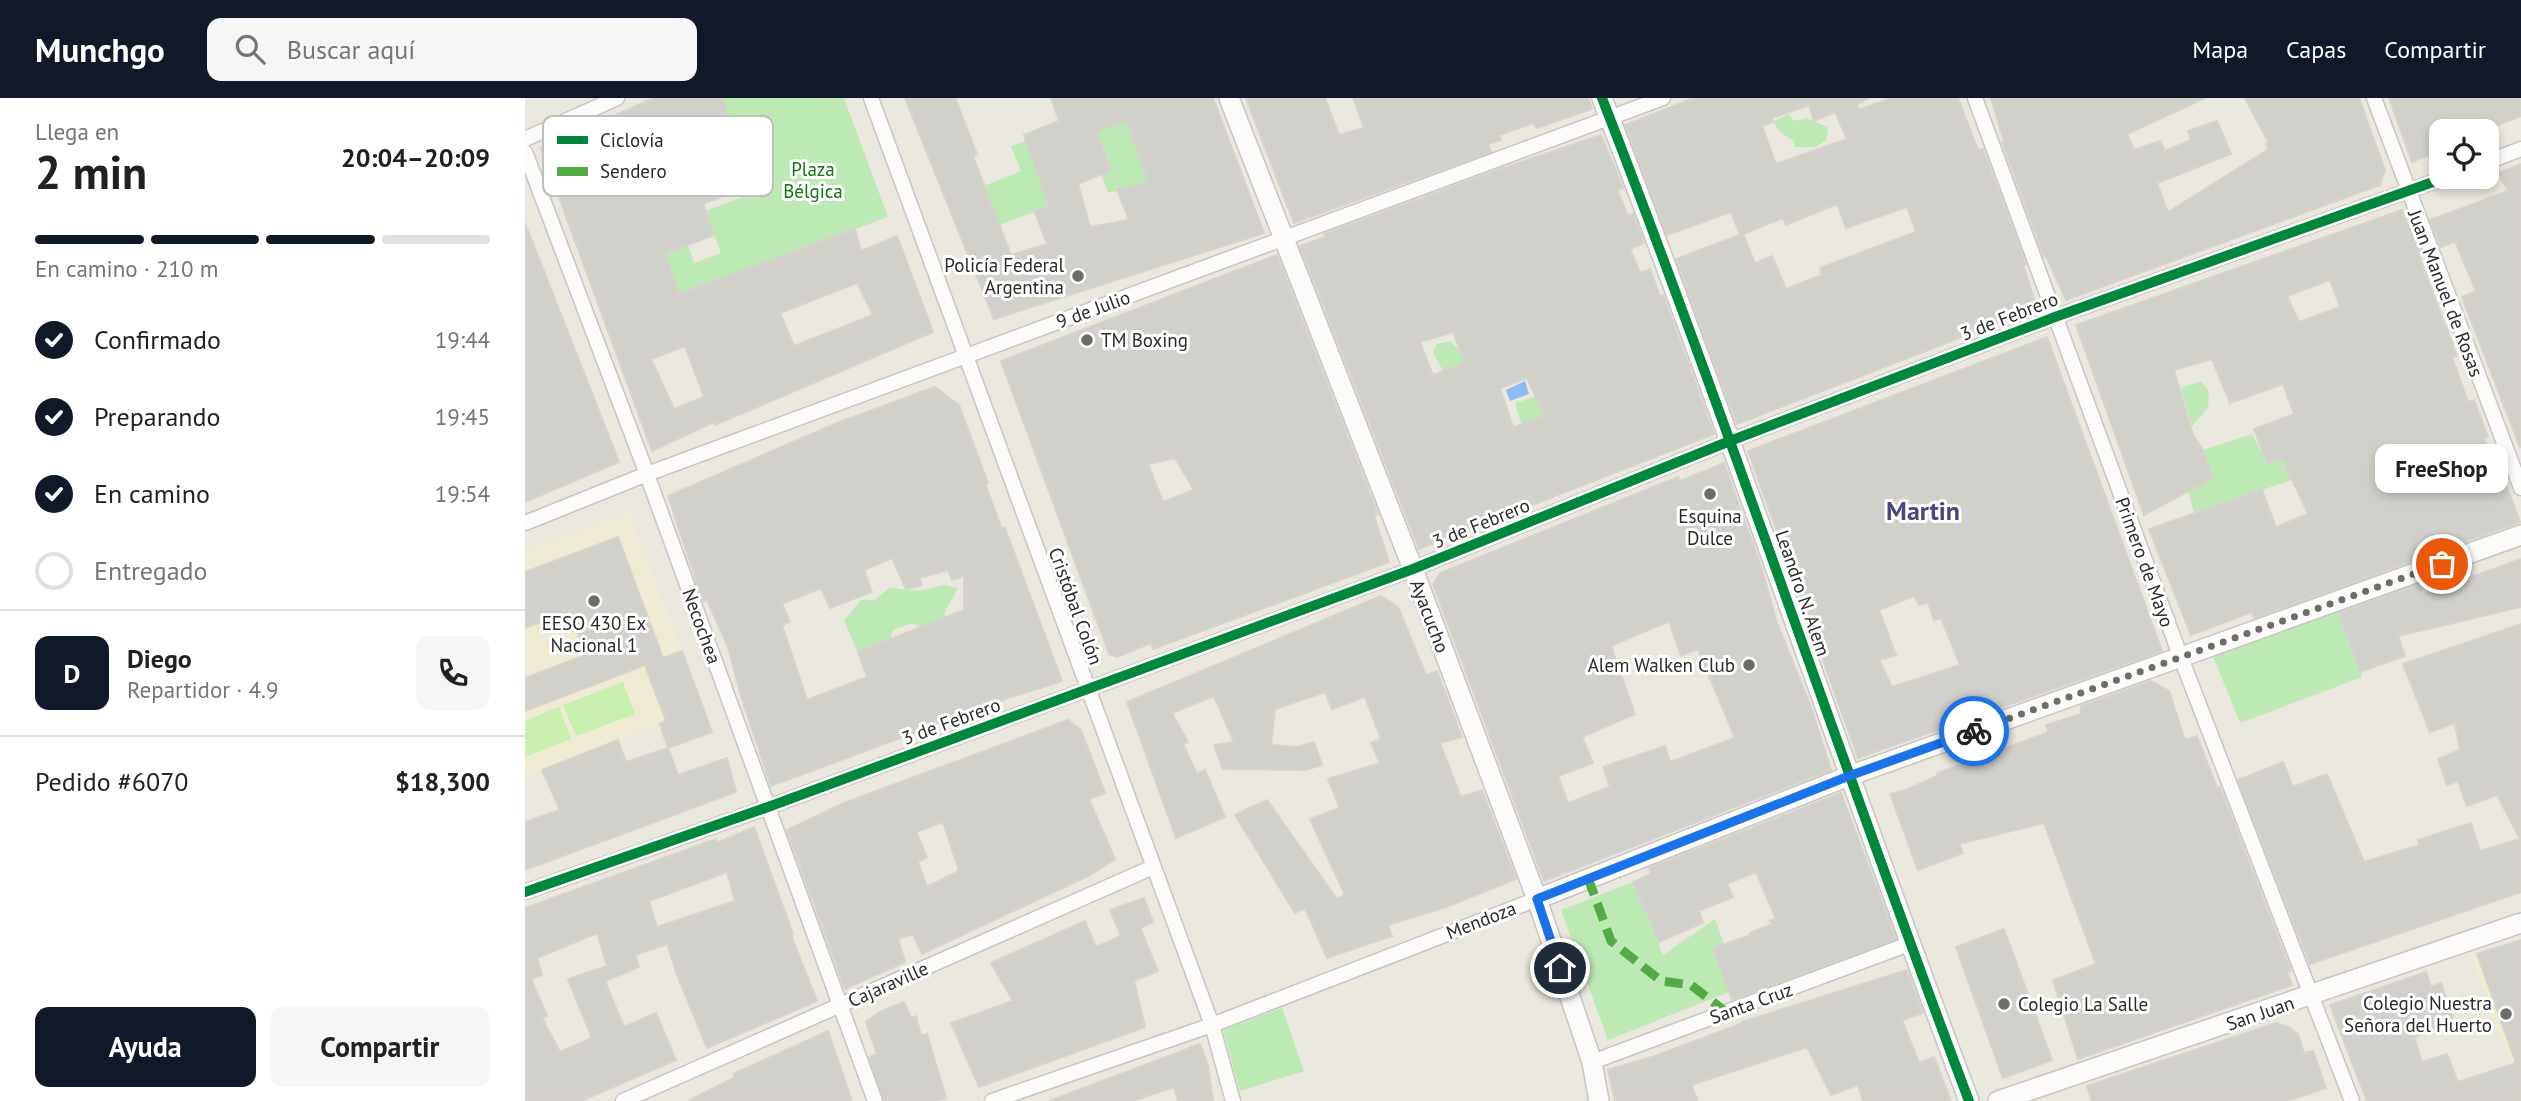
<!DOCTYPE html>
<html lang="es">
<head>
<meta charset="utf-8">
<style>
	:root { --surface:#fff; --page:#f6f6f6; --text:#202124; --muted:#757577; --line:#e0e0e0; --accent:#111827 }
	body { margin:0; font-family:"PT Sans",sans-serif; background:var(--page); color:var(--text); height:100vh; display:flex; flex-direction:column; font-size:26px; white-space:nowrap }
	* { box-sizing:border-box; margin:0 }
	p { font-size:23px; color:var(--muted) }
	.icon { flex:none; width:38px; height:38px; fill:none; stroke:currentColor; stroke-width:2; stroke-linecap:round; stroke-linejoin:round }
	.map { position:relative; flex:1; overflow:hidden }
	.drawer { display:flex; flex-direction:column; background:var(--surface); width:525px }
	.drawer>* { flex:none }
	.tools { position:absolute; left:1904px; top:21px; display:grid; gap:14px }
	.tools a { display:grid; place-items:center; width:70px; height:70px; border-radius:14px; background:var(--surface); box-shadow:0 4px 10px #0003; font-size:35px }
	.pin { position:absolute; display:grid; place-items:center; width:60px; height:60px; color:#fff; margin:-30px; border:4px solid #fff; border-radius:50%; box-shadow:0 2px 7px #0007 }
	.courier { position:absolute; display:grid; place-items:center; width:70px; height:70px; margin:-35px; border:5px solid #1a73e8; border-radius:50%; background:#fff; color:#222; box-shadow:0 2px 9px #0007 }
	.bubble { position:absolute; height:49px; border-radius:14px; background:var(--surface); box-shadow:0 4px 10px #0003; font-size:23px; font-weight:600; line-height:49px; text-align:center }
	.headline em { font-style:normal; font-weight:600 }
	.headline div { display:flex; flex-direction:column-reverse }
	.headline { display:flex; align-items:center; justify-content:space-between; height:119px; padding:0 35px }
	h1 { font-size:46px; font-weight:600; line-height:52px }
	.bar { display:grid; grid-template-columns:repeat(4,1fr); gap:10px 7px; align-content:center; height:84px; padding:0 35px }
	.bar i { height:9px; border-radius:5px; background:var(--line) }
	.bar .current { background:var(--accent) }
	.bar p { grid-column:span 4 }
	.line { display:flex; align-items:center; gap:18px; padding:0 35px; border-top:2px solid var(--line) }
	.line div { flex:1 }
	.round { display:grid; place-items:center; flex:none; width:74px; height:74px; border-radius:14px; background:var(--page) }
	ol { padding:0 35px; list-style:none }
	li { display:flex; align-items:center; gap:21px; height:77px }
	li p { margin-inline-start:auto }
	li .icon { padding:7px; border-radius:50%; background:var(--accent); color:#fff; stroke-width:4 }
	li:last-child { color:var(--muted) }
	li i { width:38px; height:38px; border:4px solid var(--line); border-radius:50% }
	.action { display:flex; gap:14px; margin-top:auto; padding:14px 35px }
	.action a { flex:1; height:80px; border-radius:14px; background:var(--accent); color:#fff; font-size:28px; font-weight:600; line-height:80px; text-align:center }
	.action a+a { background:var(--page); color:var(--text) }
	header { display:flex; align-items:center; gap:42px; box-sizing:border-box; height:98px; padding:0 35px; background:var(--accent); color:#fff }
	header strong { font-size:33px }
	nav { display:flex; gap:38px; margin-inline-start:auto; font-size:24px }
	.search { width:490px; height:63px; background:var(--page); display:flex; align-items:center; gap:18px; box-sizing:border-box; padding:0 24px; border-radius:14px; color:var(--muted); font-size:26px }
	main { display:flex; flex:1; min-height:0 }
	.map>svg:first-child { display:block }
	.education { fill:#eeebd2 }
	.green { fill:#bde9b4 }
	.pitch { fill:#c8eeb0 }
	.water { fill:#8abef3 }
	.building { fill:#d2d0ca; stroke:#d5d3cb; stroke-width:2; fill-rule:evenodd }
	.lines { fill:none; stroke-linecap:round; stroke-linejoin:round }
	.minor-casing { stroke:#c7c5c5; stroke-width:17 }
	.secondary-casing { stroke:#c7c5c5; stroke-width:22 }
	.minor { stroke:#fcfbfa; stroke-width:14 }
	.secondary { stroke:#fcfbfa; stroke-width:19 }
	.quiet { stroke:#53ab44; stroke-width:9; stroke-dasharray:18 9; stroke-linecap:butt }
	.cycleway-casing { stroke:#fff; stroke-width:15 }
	.cycleway { stroke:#00873e; stroke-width:10 }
	.done { stroke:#6d6c69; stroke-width:7; stroke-dasharray:0 12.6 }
	.route { stroke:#1a73e8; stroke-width:9 }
	.poi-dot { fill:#6d6c69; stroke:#fff; stroke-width:2.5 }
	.labels { text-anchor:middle; stroke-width:6; stroke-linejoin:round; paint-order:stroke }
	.park-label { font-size:19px; fill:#127015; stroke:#fff }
	.poi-label { font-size:19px; fill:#2a2a2a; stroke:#fff; text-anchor:end }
	.street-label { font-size:19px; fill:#2a2a2a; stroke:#fff }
	.district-label { font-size:26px; font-weight:bold; fill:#494580; stroke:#fff }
	.key { fill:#fff; stroke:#bfbfbf; stroke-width:2 }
	.key-label { font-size:19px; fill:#2a2a2a }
</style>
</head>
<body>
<header>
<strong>Munchgo</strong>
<div class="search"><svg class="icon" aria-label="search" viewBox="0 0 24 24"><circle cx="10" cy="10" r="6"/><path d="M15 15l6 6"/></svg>Buscar aquí</div>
<nav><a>Mapa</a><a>Capas</a><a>Compartir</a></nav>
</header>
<main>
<section class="drawer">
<div class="headline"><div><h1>2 min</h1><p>Llega en</p></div><em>20:04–20:09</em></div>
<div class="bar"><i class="current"></i><i class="current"></i><i class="current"></i><i></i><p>En camino · 210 m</p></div>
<ol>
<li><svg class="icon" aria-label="check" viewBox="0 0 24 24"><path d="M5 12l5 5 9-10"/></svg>Confirmado<p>19:44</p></li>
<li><svg class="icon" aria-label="check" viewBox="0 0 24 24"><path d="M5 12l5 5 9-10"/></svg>Preparando<p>19:45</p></li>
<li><svg class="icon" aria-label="check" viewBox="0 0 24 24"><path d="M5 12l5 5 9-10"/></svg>En camino<p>19:54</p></li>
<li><i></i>Entregado</li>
</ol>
<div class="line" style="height:126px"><b class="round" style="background:var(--accent);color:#fff">D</b><div><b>Diego</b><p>Repartidor · 4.9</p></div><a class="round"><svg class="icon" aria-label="phone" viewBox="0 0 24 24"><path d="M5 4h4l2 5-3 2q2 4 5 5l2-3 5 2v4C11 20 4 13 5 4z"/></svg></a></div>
<div class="line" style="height:91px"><div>Pedido #6070</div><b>$18,300</b></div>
<div class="action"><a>Ayuda</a><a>Compartir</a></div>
</section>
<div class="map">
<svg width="1996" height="1003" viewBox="0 0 1996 1003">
	<rect width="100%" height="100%" fill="#eae7de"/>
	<!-- education -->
	<g class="education">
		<polygon points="104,414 178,609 0,679 0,454"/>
		<polygon points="1996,841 1996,973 1988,976 1946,858"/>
	</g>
	<!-- green -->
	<g class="green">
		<polygon points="197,0 319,0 363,119 142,200 140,156 163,148 169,165 196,155 180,113 231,94"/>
		<polygon points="1263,16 1270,23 1281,20 1303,29 1301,42 1291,49 1270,49 1269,43 1256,35 1248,24"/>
		<polygon points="617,17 623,84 583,95 576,76 586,72 571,34"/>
		<polygon points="501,43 525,108 474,127 459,88 496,73 486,48"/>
		<polygon points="925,243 935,253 940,265 918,273 908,254 912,246"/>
		<polygon points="1075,278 1081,301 997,327 990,305"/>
		<polygon points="1676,283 1684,293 1683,310 1667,328 1656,290"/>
		<polygon points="1727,336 1742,365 1766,359 1776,379 1669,415 1663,392 1688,380 1678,352"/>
		<polygon points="418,487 433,490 420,513 420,520 396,529 387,525 368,532 365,542 333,554 319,523 336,502 350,502 364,490 395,493"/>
		<polygon points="1813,514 1837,579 1715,625 1688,558"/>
		<polygon points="1108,784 1138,857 1190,821 1214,890 1083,942 1036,812"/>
		<polygon points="757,910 779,973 715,993 698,932"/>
	</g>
	<!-- pitch -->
	<g class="pitch">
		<polygon points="98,584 110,616 51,638 38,607"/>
		<polygon points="34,609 46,641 0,659 0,623"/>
	</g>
	<!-- water -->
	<polygon class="water" points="1000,283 1004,296 985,303 981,292"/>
	<!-- building -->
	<g class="building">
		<path d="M129 0H197L226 79 221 89 178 106 189 137 140 156 154 196 330 131 336 153 372 138 408 234 190 327 189 324 127 353 16 50ZM332 185 348 217 269 248 255 215ZM160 248 179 299 149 311 126 261Z"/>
		<path d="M380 0H430L452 56 448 58 486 157 522 146 509 112 524 108 499 37 534 23 526 0H688L739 135 469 221ZM602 23 623 84 592 92 604 122 565 129 553 86 586 72 571 34Z"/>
		<polygon points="721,0 800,0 814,37 839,30 828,0 1063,0 1067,11 1012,30 1008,25 974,37 976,42 963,46 966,54 769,125"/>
		<path d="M1169 0H1344L1332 6 1334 12 1366 0H1433L1453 52 1458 51 1501 166 1498 167 1512 210 1212 326 1151 161 1215 137 1206 114 1142 137 1100 27ZM1284 7 1289 23 1310 14 1322 41 1251 66 1237 28 1248 24 1247 20ZM1312 106 1321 130 1382 109 1391 134 1295 170 1297 177 1261 191 1247 158 1230 165 1218 136 1258 120 1261 127Z"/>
		<polygon points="1466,0 1680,0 1602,36 1609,52 1635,43 1640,53 1666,42 1663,33 1692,23 1706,56 1632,85 1643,114 1744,51 1741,46 1744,45 1720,0 1834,0 1860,72 1855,87 1541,202 1521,158 1519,159 1477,44 1479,43"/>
		<polygon points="1864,0 1996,0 1996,18 1957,33 1916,33 1916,52 1887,64"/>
		<path d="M1076 37 1098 90 1092 92 1103 118 1108 116 1119 145 1105 151 1115 175 1125 171 1135 198 1138 197 1189 336 894 451 775 148 800 139 799 136 972 72ZM928 234 940 265 908 277 895 244ZM1002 280 1020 319 988 329 975 290Z"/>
		<polygon points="1996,66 1996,349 1995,349 1937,199 1951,193 1930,143 1916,149 1905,122 1983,93 1973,75"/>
		<path d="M1877 112 1884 130 1887 129 1898 157 1894 158 1932 258 1927 259 1943 304 1949 302 1963 339 1959 341 1976 374 1995 424 1729 520 1727 514 1666 537 1624 431 1737 392 1751 429 1783 416 1757 360 1742 365 1729 331 1769 316 1758 286 1705 305 1687 261 1649 272 1668 337 1678 352 1688 380 1619 417 1551 227ZM1805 182 1815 209 1774 224 1762 198Z"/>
		<polygon points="0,125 94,364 0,404"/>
		<path d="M752 157 853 416 849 418 864 464 628 551 626 545 592 559 584 556 476 263ZM650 360 669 392 638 404 623 366Z"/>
		<path d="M1522 239 1637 553 1333 660 1223 353ZM1389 498 1394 507 1403 504 1409 522 1416 520 1435 567 1367 589 1354 562 1371 557 1354 512Z"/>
		<path d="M410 289 434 307 463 385 460 386 477 431 480 430 537 583 483 600 246 688 216 598 203 549 182 502 178 503 143 398 312 325ZM367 460 381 491 397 487 394 480 423 472 427 482 439 478V512L333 554 342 579 282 602 257 527 265 524 257 506 296 490 305 510 347 494 339 472Z"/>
		<path d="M1199 365 1237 471 1251 522 1287 612 1306 672 1019 783 908 486 915 475 1153 379 1155 383ZM1144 523 1156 558 1173 551 1210 640 1145 664 1140 648 1078 669 1085 689 1043 705 1033 678 1068 665 1057 639 1110 616 1086 548Z"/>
		<polygon points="93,439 138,560 157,553 187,634 143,650 135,626 141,623 120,567 0,613 0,580 61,557 45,513 0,530 0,474"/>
		<polygon points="1996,461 1996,509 1873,538 1880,558 1835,574 1814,515 1895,486 1896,497"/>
		<polygon points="856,498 873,509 901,577 912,573 937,639 915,645 936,699 957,692 991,781 921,809 863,827 867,838 802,860 780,810 770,815 710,717 742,702 812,801 820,797 785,721 815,710 803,681 855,665 846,645 856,641 840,599 807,611 800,594 750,611 746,647 772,649 789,644 797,667 780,672 698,671 689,647 709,644 689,598 647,615 663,644 658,646 672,676 680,672 700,719 651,740 602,604"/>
		<polygon points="1996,526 1996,794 1785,866 1713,682 1758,664 1768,689 1802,676 1839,764 1894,747 1893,742 1946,725 1955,753 1995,741 1972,697 1942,708 1933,683 1922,687 1913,661 1935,652 1930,625 1905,634 1878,566"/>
		<polygon points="1626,583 1644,593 1660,642 1672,638 1692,690 1695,689 1766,873 1762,874 1767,887 1553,961 1528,882 1571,866 1519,725 1434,746 1438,755 1393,772 1365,696 1378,693 1410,679 1413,675 1524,634 1521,627 1556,616 1556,608"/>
		<path d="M543 622 556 632 580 695 564 701 590 761 565 777 397 856 388 836 373 841 380 864 320 891 262 732 319 705ZM418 724 434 773 402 789 393 764 402 759 391 734Z"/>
		<polygon points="93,642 101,664 143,650 153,677 202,660 211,694 0,772 0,724 35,712 17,672"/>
		<polygon points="1316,695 1371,841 1207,902 1188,850 1226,837 1225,835 1247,826 1245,823 1251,821 1231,774 1202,786 1208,799 1174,813 1178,825 1134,844 1108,784 1126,776 1124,770"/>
		<path d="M229 729 268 836 266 837 292 903 182 950 152 877 142 846 110 857 114 869 80 883 99 929 131 915 151 962 56 1003H0V810L191 741 192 745ZM202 774 210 803 132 829 124 803ZM72 835 82 868 43 881 67 940 35 954 17 920 22 918 6 881 17 877 12 860Z"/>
		<polygon points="619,800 628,824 615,830 633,873 609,883 620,929 454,989 426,925 488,903 466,865 560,823 571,849 596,838 585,812"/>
		<polygon points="1479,831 1527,962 1478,980 1431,849"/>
		<polygon points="1996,842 1996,1003 1842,1003 1805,907 1901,874 1906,889 1916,885 1929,923 1889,939 1897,964 1922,956 1933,984 1991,965 1952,856"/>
		<polygon points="1382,872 1398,915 1377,922 1394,965 1409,959 1426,1003 1338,1003 1333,987 1306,997 1282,949 1166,987 1173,1003 1090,1003 1083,972 1130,958 1218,925 1217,924"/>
		<polygon points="379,904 386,920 391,918 396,938 402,936 421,1000 411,1003 359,1003 344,959 352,956 341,924 355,914"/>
		<polygon points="1751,925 1763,929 1773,936 1779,955 1788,953 1801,990 1762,1003 1567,1003 1562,988"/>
		<polygon points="303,933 327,1003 163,1003 211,979 208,976"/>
		<polygon points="675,946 683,968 688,1003 653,1003 649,989 607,1003 524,1003"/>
	</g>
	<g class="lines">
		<!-- minor casing -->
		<g class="minor-casing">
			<g id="minor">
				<polyline points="346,0 687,927 708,1003"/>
				<polyline points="1450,0 1656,560 1827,1003"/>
				<polyline points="1849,0 1996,390"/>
				<polyline points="0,41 92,0"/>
				<polyline points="0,54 117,363 350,1003"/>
				<polyline points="1962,64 1996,51"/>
				<polyline points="0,425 122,376 1138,0"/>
				<polyline points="0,794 243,709 888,471 1205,343 1530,219 1922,79"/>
				<polyline points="1067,964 1384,846"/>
				<polyline points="98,1003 628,769"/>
				<polyline points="467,1003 687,927 1012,801"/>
			</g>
		</g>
		<!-- secondary casing -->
		<g class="secondary-casing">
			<g id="secondary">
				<polyline points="704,0 888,471 1012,801 1067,964 1074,1003"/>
				<path d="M1077 0C1206 332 1318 670 1444 1003"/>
				<polyline points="1012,801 1324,678 1996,437"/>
				<polyline points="1473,1003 1996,825"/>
			</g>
		</g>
		<!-- minor -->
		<use href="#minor" class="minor"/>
		<!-- secondary -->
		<use href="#secondary" class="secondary"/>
		<!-- quiet -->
		<polyline class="quiet" points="1063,780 1086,843 1136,883 1166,887 1201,914"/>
		<!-- cycleway casing -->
		<g class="cycleway-casing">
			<g id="cycleway">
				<path d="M1077 0C1206 332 1318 670 1444 1003"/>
				<polyline points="0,794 243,709 888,471 1205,343 1530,219 1922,79"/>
			</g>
		</g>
		<!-- cycleway -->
		<use href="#cycleway" class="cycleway"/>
	</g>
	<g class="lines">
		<!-- done -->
		<polyline class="done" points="1449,633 1917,466"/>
		<!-- route -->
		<polyline class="route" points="1035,870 1012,801 1324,678 1449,633"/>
	</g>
	<!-- markers -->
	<g class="poi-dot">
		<circle cx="553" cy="178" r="7"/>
		<circle cx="562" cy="242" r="7"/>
		<circle cx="1185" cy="396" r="7"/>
		<circle cx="69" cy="503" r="7"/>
		<circle cx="1224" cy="567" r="7"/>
		<circle cx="1479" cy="906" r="7"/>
		<circle cx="1981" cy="916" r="7"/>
	</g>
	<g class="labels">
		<!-- park labels -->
		<g class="park-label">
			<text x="288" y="78">Plaza<tspan x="288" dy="22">Bélgica</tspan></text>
		</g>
		<!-- poi labels -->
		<g class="poi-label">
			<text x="539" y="174">Policía Federal<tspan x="539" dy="22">Argentina</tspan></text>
			<text x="576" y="249" text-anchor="start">TM Boxing</text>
			<text x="1185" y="425" text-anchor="middle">Esquina<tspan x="1185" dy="22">Dulce</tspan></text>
			<text x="69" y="532" text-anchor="middle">EESO 430 Ex<tspan x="69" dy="22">Nacional 1</tspan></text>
			<text x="1210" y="574">Alem Walken Club</text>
			<text x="1967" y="912">Colegio Nuestra<tspan x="1967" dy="22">Señora del Huerto</tspan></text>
			<text x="1493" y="913" text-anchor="start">Colegio La Salle</text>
		</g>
		<!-- street labels -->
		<g class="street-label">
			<text transform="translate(1921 195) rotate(69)" y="7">Juan Manuel de Rosas</text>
			<text transform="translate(568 211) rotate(-20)" y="7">9 de Julio</text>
			<text transform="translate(1484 218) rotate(-21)" y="7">3 de Febrero</text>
			<text transform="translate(956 425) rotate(-22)" y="7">3 de Febrero</text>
			<text transform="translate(1620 464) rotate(70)" y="7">Primero de Mayo</text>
			<text transform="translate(1278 495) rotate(71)" y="7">Leandro N. Alem</text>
			<text transform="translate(551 508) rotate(70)" y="7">Cristóbal Colón</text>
			<text transform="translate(905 518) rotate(69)" y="7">Ayacucho</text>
			<text transform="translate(177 528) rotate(70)" y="7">Necochea</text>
			<text transform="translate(426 623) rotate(-20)" y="7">3 de Febrero</text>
			<text transform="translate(956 822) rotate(-21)" y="7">Mendoza</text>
			<text transform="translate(363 886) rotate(-24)" y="7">Cajaraville</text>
			<text transform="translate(1226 905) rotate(-20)" y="7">Santa Cruz</text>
			<text transform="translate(1735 915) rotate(-19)" y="7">San Juan</text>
		</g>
		<!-- district labels -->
		<g class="district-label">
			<text x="1398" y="422">Martin</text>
		</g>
	</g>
	<!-- legend -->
	<rect x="18" y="18" width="230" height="80" rx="10" class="key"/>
	<rect x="32" y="38" width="31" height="8" fill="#00873e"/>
	<rect x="32" y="69" width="31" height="9" fill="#53ab44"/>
	<g class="key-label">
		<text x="75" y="49">Ciclovía</text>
		<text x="75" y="80">Sendero</text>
	</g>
</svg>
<div class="tools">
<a><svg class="icon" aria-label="locate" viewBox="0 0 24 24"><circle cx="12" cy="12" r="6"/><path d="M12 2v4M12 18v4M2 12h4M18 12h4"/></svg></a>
</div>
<div class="pin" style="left:1917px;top:466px;background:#ea580c"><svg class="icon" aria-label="bag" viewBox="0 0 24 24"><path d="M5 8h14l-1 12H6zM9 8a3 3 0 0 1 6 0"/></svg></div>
<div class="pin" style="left:1035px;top:870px;background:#1f2937"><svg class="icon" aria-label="home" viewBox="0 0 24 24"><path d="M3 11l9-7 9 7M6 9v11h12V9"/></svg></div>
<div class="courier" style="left:1449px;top:633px"><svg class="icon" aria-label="bike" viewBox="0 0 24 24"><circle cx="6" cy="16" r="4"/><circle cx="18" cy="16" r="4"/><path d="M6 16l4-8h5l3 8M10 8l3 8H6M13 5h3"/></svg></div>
<div class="bubble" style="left:1850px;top:346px;width:133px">FreeShop</div>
</div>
</main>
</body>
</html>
